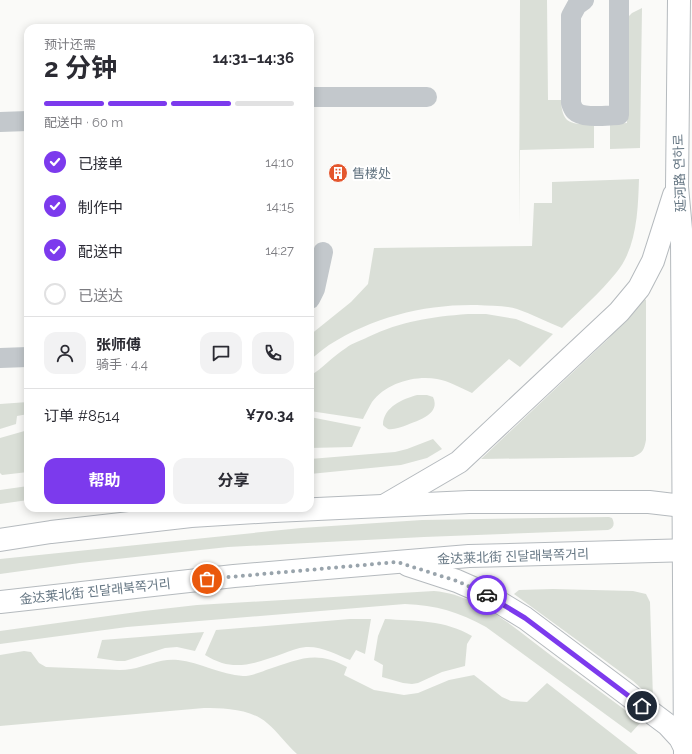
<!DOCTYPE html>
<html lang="zh">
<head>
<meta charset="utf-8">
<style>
	:root { --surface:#fff; --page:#f2f2f3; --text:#2b2b33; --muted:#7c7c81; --line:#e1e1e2; --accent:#7c3aed }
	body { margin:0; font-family:Raleway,"Noto Sans SC","Noto Sans KR",sans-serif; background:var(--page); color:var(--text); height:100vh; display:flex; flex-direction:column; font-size:15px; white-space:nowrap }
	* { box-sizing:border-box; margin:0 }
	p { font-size:13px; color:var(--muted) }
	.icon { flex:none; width:22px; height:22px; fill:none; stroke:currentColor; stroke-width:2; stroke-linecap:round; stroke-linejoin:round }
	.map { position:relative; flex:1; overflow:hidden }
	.side { position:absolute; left:24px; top:24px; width:290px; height:488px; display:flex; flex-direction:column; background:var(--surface); border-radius:12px; box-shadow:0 2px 10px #0003 }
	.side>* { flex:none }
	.pin { position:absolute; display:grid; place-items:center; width:34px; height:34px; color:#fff; margin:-17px; border:2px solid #fff; border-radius:50%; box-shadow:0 1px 4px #0007 }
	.courier { position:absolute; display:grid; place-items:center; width:40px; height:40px; margin:-20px; border:3px solid #7c3aed; border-radius:50%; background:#fff; color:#222; box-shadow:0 1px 5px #0007 }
	.head em { font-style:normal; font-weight:700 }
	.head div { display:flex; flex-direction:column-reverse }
	.head { display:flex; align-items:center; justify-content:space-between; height:68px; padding:0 20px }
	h1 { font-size:26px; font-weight:700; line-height:30px }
	.bar { display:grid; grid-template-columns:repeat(4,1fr); gap:6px 4px; align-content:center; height:48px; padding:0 20px }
	.bar i { height:5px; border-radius:3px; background:var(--line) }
	.bar .on { background:var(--accent) }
	.bar p { grid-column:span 4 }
	.line { display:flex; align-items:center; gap:10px; padding:0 20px; border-top:1px solid var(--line) }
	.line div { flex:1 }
	.round { display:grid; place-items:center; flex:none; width:42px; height:42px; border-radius:12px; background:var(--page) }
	ol { padding:0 20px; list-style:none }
	li { display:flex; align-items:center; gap:12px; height:44px }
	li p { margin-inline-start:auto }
	li .icon { padding:4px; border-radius:50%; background:var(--accent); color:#fff; stroke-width:4 }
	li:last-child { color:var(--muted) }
	li i { width:22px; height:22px; border:2px solid var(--line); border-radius:50% }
	.primary-button { display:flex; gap:8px; margin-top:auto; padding:8px 20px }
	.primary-button a { flex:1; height:46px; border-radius:12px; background:var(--accent); color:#fff; font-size:16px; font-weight:700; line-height:46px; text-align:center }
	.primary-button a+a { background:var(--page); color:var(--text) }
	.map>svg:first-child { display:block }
	.green { fill:#dadfd7 }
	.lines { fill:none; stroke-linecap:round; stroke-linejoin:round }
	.major-casing { stroke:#b5babe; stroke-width:24 }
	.minor { stroke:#c3c8cc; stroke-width:20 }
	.major { stroke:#fff; stroke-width:22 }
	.done { stroke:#99a4ac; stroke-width:4; stroke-dasharray:0 7.2 }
	.route { stroke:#7c3aed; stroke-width:5 }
	.labels { text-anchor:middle; stroke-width:4; stroke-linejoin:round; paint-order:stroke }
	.poi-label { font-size:13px; fill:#657683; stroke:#fff; text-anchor:start }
	.street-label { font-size:13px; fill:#657683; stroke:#fff }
</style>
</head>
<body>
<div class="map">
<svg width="692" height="754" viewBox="0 0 692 754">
	<rect width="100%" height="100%" fill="#fafaf8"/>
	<!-- green -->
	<g class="green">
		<path d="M520 0H547L548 100H561C562 126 573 124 594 124V148L520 150 519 227Z"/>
		<polygon points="642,8 640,148 610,149 610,124 627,123 627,18 632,13"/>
		<path d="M639 179C638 210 637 248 616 273 600 293 580 310 562 328 547 322 532 314 517 309 504 305 490 306 477 305 425 304 373 317 329 345 322 350 316 355 310 360V335L351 302 368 284 374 248 532 246 534 203H552V182Z"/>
		<path d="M642 297 646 300V440C644 450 643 453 633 457L481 459 607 340Z"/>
		<path d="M468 314H486L516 319 553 334 520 367 509 359 472 393C461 388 449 381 437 379 415 375 386 383 372 402 369 407 366 413 363 419L310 411V376C323 368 333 356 346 348 352 343 360 341 368 337 402 321 430 317 468 314Z"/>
		<path d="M417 395H427L433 397C441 414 419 420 407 425 401 427 394 430 388 429 386 428 384 426 383 425 383 407 403 399 417 395Z"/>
		<polygon points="28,402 28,414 17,416 16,424 0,429 0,404"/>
		<polygon points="310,417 361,427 352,447 310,448"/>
		<polygon points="28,430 28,472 2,475 0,473 0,438"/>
		<polygon points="433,439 442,449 427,458 401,465 310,474 310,459 395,452 407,449"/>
		<polygon points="28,486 28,500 0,504 0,490"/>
		<path d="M609 517 612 518C615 524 614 528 608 530L424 537 228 547 80 563 0 574V559L301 528 422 520Z"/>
		<polygon points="553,589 633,591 646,594 650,602 653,699 633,681 514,594 519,590"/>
		<path d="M434 591C480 595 517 630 553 657 582 678 612 700 641 722L631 733 486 627C459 612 436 605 405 604L127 627 0 644V631L144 611 197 605Z"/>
		<path d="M350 619H371L365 654 356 650 350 660C336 654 321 646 306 647 297 648 290 651 282 654 262 661 242 669 222 663 216 661 210 658 205 655L216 630Z"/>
		<path d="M385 619C414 621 446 620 472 636L467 644 465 666 442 672 418 683 412 684 403 683 382 677 383 665 374 660 378 636Z"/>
		<polygon points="204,632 195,651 177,647 165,648 125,661 117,661 97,658 102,640"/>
		<path d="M24 651 31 652 39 663 46 667C63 668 80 668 97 669 108 669 120 671 131 669 147 666 161 658 178 660 200 662 221 675 243 676 250 676 259 673 266 670 297 660 316 649 347 667L344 675 374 690 404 695 418 693 449 680 474 675 502 697 511 701 527 702 547 683 638 754H297C286 744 278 732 267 723 251 709 224 708 204 708L0 726V655Z"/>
	</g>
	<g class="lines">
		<!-- major casing -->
		<g class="major-casing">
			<g id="major">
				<polyline points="679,0 677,187 682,240 685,754"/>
				<polyline points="387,504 459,462 619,312 639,288 653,261 674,195"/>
				<polyline points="0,540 51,532 191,516 274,511 469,502 649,502 692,507"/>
				<polyline points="408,565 457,581 482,592 502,604 525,618 668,725 680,738 684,746"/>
				<polyline points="0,602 234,576 397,562 469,556 692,550"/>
			</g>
		</g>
		<!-- minor -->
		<g class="minor">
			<path d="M584 0 577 5 571 16V103C572 106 573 109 575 111 583 119 608 115 619 115V0"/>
			<polyline points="310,97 427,97"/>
			<polyline points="0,122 28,121"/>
			<polyline points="310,299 315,289 323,252"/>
			<polyline points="0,358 28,357"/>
		</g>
		<!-- major -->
		<use href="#major" class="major"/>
	</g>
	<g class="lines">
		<!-- done -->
		<polyline class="done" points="207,579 397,562 457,581 487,595"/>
		<!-- route -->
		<polyline class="route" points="487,595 525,618 642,706"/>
	</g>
	<!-- icons -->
	<defs>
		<g id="building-disc" transform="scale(1)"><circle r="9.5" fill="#e4572e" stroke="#fff"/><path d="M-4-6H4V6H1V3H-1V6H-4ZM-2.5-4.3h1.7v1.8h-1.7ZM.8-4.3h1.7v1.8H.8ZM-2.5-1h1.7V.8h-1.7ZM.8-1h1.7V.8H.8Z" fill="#fff"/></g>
	</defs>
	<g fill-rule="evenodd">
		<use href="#building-disc" x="338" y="173"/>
	</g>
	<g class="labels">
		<!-- poi labels -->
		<g class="poi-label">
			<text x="352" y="178">售楼处</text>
		</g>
		<!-- street labels -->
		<g class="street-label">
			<text transform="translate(679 173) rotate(-92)" y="5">延河路 연하로</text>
			<text transform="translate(513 556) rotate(-2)" y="5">金达莱北街 진달래북쪽거리</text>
			<text transform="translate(95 591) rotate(-6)" y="5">金达莱北街 진달래북쪽거리</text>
		</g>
	</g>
</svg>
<div class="pin" style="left:207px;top:579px;background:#ea580c"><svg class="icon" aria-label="bag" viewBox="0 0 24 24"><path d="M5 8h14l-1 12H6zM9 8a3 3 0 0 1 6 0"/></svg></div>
<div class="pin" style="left:642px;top:706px;background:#1f2937"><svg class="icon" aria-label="home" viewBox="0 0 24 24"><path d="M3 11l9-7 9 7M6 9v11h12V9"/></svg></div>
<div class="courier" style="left:487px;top:595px"><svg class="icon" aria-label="car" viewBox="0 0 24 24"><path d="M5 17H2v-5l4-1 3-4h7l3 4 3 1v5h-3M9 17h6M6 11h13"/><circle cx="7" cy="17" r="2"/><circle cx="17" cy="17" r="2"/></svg></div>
<section class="side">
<div class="head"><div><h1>2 分钟</h1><p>预计还需</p></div><em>14:31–14:36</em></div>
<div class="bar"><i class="on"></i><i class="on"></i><i class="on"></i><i></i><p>配送中 · 60 m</p></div>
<ol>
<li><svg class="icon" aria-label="check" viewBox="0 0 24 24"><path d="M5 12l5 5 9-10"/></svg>已接单<p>14:10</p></li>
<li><svg class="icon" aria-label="check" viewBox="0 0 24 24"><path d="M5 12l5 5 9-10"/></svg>制作中<p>14:15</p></li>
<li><svg class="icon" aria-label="check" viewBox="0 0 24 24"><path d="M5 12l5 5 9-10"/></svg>配送中<p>14:27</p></li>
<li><i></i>已送达</li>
</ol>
<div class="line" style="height:72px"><a class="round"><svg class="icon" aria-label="person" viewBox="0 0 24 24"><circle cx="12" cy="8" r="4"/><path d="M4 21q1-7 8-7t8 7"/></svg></a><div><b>张师傅</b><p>骑手 · 4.4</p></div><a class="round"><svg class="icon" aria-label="chat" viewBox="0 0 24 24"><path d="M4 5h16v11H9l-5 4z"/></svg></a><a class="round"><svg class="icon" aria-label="phone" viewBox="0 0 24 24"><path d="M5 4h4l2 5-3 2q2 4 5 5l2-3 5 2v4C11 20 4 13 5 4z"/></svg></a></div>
<div class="line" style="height:52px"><div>订单 #8514</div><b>¥70.34</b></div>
<div class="primary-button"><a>帮助</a><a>分享</a></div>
</section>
</div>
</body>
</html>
